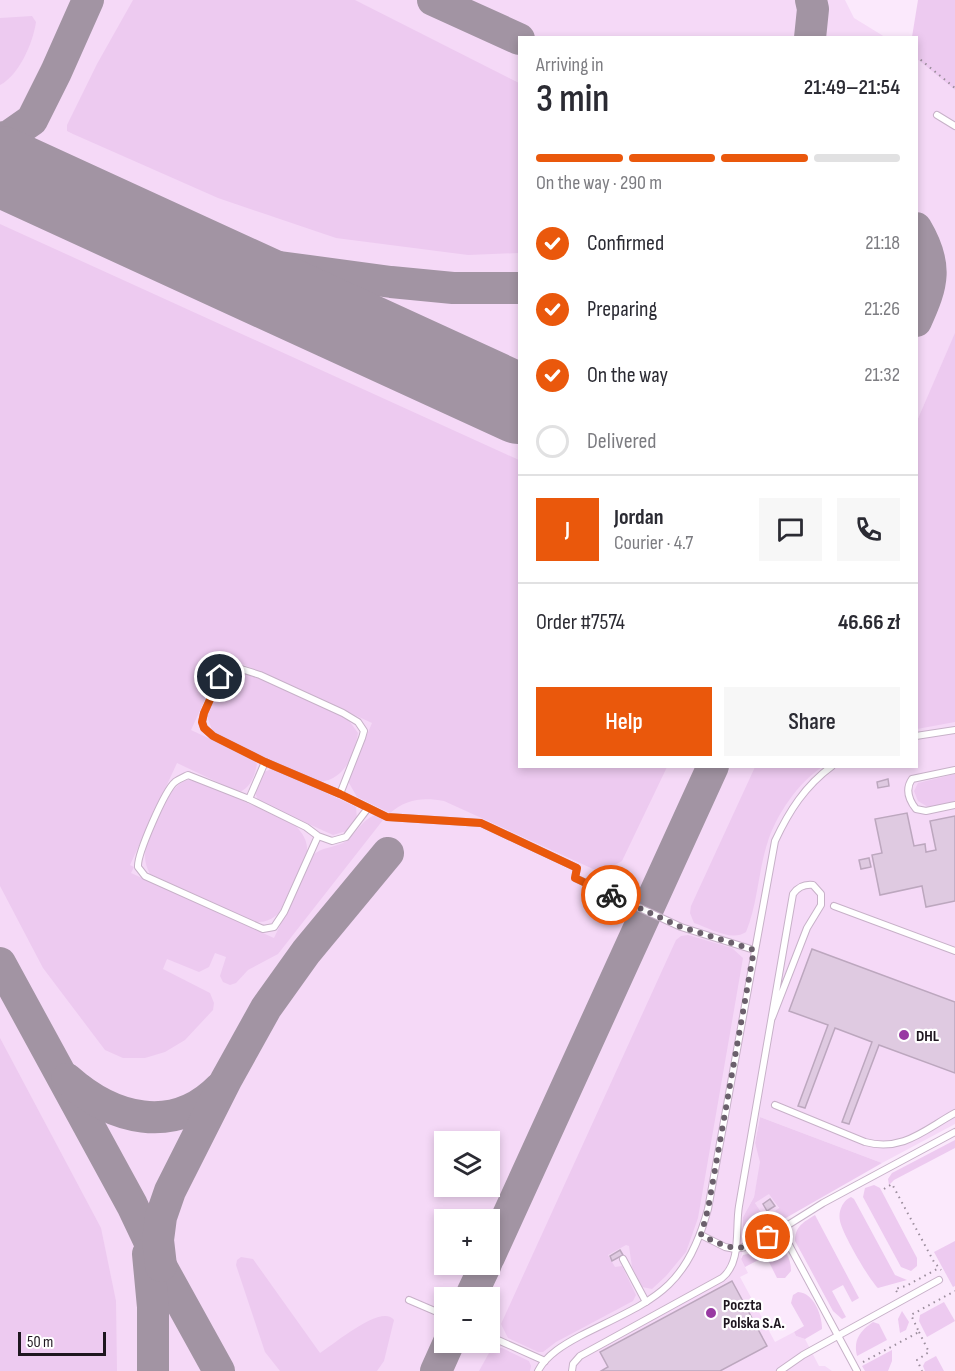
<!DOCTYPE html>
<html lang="en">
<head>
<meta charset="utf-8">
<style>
	:root { --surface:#fff; --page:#f7f7f7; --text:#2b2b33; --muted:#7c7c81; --line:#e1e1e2; --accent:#ea580c }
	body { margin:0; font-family:"Sofia Sans Condensed",sans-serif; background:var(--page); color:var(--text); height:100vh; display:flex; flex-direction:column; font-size:22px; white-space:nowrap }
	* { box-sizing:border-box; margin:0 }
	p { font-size:20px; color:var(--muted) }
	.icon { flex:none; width:33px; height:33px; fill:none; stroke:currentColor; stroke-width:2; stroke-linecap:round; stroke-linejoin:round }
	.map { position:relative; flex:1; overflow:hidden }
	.details { position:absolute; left:518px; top:36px; width:400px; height:732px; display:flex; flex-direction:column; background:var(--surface); border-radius:0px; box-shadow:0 3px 9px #0003 }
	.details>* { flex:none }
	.buttons { position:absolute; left:434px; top:1131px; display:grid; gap:12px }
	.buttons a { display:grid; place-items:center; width:66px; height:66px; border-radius:0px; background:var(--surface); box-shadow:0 3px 9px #0003; font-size:30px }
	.scale { position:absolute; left:18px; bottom:15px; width:88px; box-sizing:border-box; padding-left:6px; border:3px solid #1e161f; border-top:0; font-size:16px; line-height:21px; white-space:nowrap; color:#1e161f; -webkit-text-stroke:4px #fff; paint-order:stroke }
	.pin { position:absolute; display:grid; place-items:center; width:51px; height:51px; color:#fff; margin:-26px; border:3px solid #fff; border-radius:50%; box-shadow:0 2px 6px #0007 }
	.courier { position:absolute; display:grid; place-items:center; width:60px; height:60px; margin:-30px; border:4px solid #ea580c; border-radius:50%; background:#fff; color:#222; box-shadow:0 2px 8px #0007 }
	.overview em { font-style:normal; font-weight:600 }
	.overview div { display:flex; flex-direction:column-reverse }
	.overview { display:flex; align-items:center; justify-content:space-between; height:102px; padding:0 18px }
	h1 { font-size:39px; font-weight:600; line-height:45px }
	.bar { display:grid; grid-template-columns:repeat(4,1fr); gap:9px 6px; align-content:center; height:72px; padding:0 18px }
	.bar i { height:8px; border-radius:4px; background:var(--line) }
	.bar .current { background:var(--accent) }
	.bar p { grid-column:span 4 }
	.line { display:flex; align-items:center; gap:15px; padding:0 18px; border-top:2px solid var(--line) }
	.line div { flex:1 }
	.round { display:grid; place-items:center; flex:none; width:63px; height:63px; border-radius:0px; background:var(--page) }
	ol { padding:0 18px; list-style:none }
	li { display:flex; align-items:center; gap:18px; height:66px }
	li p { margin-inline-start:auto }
	li .icon { padding:6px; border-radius:50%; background:var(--accent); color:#fff; stroke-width:4 }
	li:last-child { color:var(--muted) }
	li i { width:33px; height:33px; border:3px solid var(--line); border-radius:50% }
	.button { display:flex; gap:12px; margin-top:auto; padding:12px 18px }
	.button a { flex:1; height:69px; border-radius:0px; background:var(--accent); color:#fff; font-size:24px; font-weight:600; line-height:69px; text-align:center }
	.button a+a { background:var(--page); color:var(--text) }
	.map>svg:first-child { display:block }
	.built { fill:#f5d9f7; fill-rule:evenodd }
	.green { fill:#edcaf0 }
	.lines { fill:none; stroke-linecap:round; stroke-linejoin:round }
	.taxiway { stroke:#a294a3; stroke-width:32 }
	.runway { stroke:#a294a3; stroke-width:80 }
	.building { fill:#dfcae1; stroke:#bca7be; stroke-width:1.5 }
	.service-casing { stroke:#c7b1c8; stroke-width:8 }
	.path { stroke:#9b8d9c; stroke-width:2; stroke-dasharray:1.5 4.5; stroke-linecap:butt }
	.service { stroke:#fff; stroke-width:6 }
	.done { stroke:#6b606c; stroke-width:6; stroke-dasharray:0 10.8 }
	.route { stroke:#ea580c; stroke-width:8 }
	.poi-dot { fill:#9839a2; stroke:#fff; stroke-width:2 }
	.labels { text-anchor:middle; stroke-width:4.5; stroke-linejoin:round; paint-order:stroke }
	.poi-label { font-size:16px; font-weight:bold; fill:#1e161f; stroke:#fff; text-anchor:start }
</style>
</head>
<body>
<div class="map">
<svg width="955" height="1371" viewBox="0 0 955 1371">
	<rect width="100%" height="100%" fill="#fbe9fc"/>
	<!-- built -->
	<g class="built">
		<path d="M0 0H845L854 18 885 37 519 38V766H916L917 59 955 90V1124L882 1163 760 1117 755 1143 761 1162 754 1197 743 1217V1248L741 1259 748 1273 740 1277 775 1342 794 1332 796 1336 805 1339 819 1366H825L832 1371H0ZM444 1142H489V1186H444ZM444 1220H489V1264H444ZM444 1298H489V1342H444Z"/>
		<polygon points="770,1193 779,1209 765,1218 755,1203"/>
	</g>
	<!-- green -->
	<g class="green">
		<polygon points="133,0 355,0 519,83 519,253 468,255 336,238 218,198 73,134 67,131 67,125 97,64"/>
		<polygon points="918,0 955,0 955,90 917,59 916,38 912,37"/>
		<path d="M32 16 36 22C33 43 19 75 0 85V18Z"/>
		<path d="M0 224 519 460V766L667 767 622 861 605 870 593 869 444 801C423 797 406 799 390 813L357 797 349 783V777L372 723 225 656 191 730 253 759 257 764C255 775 250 790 238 792L177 763 130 865 134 867 131 873 274 938 313 855C322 847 332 848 343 843 356 835 360 821 375 815L383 820 278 954 248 970 236 983 230 985 223 982 220 976 226 957 215 953 209 967 199 972 167 959 163 969 210 993 214 1003 213 1010 185 1040 165 1052 145 1058H123L105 1050 43 968 0 886Z"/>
		<polygon points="955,333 955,722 917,729 917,421"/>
		<path d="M238 671 251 673 340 713 350 722 358 733C354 755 345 780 319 782L221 738 212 730 206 713C213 696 218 677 238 671Z"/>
		<path d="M755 767H822C798 783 777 814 768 841 758 871 758 903 746 932 732 942 709 928 694 923L690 913 691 906Z"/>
		<polygon points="274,768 356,807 357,819 347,831 333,835 258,801 255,792 264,772"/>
		<polygon points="955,774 955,802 928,807 918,801 914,791 918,783"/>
		<path d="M187 780 201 781 296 826C303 834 308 841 307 853L279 913C269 922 260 924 247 920L150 874C145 865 144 857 146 847 155 827 166 787 187 780Z"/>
		<polygon points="688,935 732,948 743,958 698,1218 686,1252 666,1276 652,1289 642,1287 632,1267 629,1246 626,1245 608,1255 615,1267 622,1266 636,1295 633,1301 556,1342 543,1352 538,1352 508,1338 501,1324 676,940 681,936"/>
		<polygon points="0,1038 101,1228 116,1301 117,1371 0,1371"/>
		<polygon points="760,1117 882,1163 784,1219 779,1217 775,1211 779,1208 769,1194 755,1203 765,1218 770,1215 774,1221 773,1226 751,1240 743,1242 743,1217 754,1197 760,1162 755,1143"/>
		<polygon points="955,1140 955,1148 894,1180 889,1185 888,1179 892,1173"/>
		<polygon points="874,1185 880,1188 917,1258 917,1266 911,1271 901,1267 863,1197 865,1188"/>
		<path d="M851 1197 854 1199 895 1275 907 1280 878 1288C870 1281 842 1233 840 1221 838 1212 842 1201 851 1197Z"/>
		<path d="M815 1215 859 1298 852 1302 843 1285 832 1291 846 1317 842 1319 833 1311 795 1241C795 1226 804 1222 815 1215Z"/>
		<polygon points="955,1241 955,1286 953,1287 934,1252"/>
		<path d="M772 1244C785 1248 791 1257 791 1271L785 1278H777L766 1256 745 1267 741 1259 743 1255 753 1253Z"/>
		<path d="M241 1257 253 1259 320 1353C333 1345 382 1303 394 1320L384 1361 377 1371H280L265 1352 236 1265 237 1260Z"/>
		<path d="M798 1292C814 1293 822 1315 822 1329L805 1339 796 1336 794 1332 804 1326 791 1303 793 1295Z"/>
		<polygon points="944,1302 955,1321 927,1337 919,1321 920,1315"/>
		<polygon points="902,1311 909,1322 906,1330 900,1333 898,1319"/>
		<path d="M873 1322 879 1324 887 1340 857 1356C853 1340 860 1331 873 1322Z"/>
		<polygon points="495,1348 502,1348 529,1361 531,1366 530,1371 479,1371 489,1353"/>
		<polygon points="892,1350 892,1361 888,1371 865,1371 862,1366"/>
		<polygon points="936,1356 944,1371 925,1371 923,1366 925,1362"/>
	</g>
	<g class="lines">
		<!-- taxiway -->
		<g class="taxiway">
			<polyline points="433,0 519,39"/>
			<polyline points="810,38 813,9 811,0"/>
			<polyline points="0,138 9,136 32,120 56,72 88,0"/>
			<polyline points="101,213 179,240 257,264 391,282 453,288 519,288"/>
			<path d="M916 228C938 265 933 284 916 321"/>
			<polyline points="0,963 132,1205 161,1266 219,1371"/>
			<path d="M67 1079C112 1119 173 1136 220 1088"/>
			<polyline points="148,1254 153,1307 153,1371"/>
			<polyline points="489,1257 713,766"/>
			<polyline points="161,1266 158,1240 161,1217 170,1191 226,1080 266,1008 306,952 388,853"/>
			<polyline points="470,1298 486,1264"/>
			<polyline points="436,1371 449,1342"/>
		</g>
		<!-- runway -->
		<polyline class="runway" points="0,166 519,404"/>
	</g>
	<!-- building -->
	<g class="building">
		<polygon points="888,779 889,786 878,788 877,782"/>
		<polygon points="907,813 914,846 925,844 926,852 936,850 930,821 955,816 955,901 926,907 922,886 880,895 872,855 882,853 875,819"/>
		<polygon points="869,858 871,867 861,869 859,860"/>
		<polygon points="812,949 955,1002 955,1073 879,1045 849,1124 842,1122 872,1042 835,1028 805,1108 798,1106 828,1025 789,1011"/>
		<polygon points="770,1199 775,1206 767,1211 763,1204"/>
		<polygon points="620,1250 623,1255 612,1261 610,1256"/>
		<polygon points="732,1281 767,1346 720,1371 601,1371 608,1367 600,1352"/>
	</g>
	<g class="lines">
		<!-- service casing -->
		<g class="service-casing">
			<g id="service">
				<polyline points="937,115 955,126"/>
				<polyline points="916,736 955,730"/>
				<path d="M955 770 912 779C905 789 909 800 916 809L926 811 955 805"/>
				<polyline points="340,794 362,738 364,731 358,722 343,713 260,675 235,667 229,668 220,677 204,713 202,722 204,728 213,736 265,762 340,794 387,817 481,823 577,868 575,878 681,927 754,950"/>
				<polyline points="249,799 265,762"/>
				<path d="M318 836 284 912 274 927 263 929 145 876 138 867C137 854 165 790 175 782 179 779 184 777 188 775L249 799 306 827 318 836 332 841 346 837 368 808"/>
				<polyline points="834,906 955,951"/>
				<path d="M775 1105 865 1142C903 1152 924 1130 955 1113"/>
				<polyline points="781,1230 857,1371"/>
				<polyline points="701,1235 725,1247 735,1249 756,1245 823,1203 955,1132"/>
				<polyline points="623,1259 646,1302"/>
				<polyline points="409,1300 444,1315"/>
				<polyline points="489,1336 545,1361"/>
				<path d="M538 1371C546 1355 565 1344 580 1336 651 1300 685 1293 708 1209L775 841C789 811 805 786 832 766"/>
				<path d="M572 1371 573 1364 580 1356 722 1278C742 1262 735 1229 739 1206L793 894C798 887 804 884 813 885L821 894V905L807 928 772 1018"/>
				<polyline points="780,1371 803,1355 939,1280"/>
			</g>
		</g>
		<!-- path -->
		<g class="path">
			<polyline points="916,56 955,88"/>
			<polyline points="884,1189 892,1184 934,1262 941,1270"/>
			<polyline points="897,1292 895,1289 906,1286 939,1268"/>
			<polyline points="919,1332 929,1352 917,1360 922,1371"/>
			<polyline points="863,1362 919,1332 911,1315 955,1291"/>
		</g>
		<!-- service -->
		<use href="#service" class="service"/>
	</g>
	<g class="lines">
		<!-- done -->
		<path class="done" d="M611 895 681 927 754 950 708 1209 701 1235C729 1249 740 1254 768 1237"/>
		<!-- route -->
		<polyline class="route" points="220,677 204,713 202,722 204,728 213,736 265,762 340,794 387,817 481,823 577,868 575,878 611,895"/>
	</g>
	<!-- markers -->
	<g class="poi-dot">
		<circle cx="904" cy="1035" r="6"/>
		<circle cx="711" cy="1313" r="6"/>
	</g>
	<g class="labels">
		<!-- poi labels -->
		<g class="poi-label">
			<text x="916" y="1041">DHL</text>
			<text x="723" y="1310">Poczta<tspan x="723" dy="18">Polska S.A.</tspan></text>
		</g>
	</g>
</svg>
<div class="buttons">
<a><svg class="icon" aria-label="layers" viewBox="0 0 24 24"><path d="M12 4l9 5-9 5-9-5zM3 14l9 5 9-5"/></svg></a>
<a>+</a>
<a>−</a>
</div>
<div class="scale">50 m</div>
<div class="pin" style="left:768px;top:1237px;background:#ea580c"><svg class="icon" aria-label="bag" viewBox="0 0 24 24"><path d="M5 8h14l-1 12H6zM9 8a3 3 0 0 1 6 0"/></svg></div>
<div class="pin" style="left:220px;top:677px;background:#1f2937"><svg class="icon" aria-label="home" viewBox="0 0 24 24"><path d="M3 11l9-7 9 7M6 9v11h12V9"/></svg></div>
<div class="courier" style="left:611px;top:895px"><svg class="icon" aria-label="bike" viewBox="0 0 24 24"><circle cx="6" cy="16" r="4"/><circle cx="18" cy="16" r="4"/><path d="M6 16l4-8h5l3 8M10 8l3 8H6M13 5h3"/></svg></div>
<section class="details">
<div class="overview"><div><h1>3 min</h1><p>Arriving in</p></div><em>21:49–21:54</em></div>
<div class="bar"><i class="current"></i><i class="current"></i><i class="current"></i><i></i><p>On the way · 290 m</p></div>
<ol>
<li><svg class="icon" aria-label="check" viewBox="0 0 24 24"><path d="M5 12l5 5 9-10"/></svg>Confirmed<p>21:18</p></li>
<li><svg class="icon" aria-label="check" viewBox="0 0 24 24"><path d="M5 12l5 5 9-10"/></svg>Preparing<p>21:26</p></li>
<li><svg class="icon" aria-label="check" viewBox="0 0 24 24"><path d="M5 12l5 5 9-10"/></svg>On the way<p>21:32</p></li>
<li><i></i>Delivered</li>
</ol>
<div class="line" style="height:108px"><b class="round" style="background:var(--accent);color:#fff">J</b><div><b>Jordan</b><p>Courier · 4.7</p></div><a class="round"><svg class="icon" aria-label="chat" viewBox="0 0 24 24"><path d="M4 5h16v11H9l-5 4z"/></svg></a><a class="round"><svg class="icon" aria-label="phone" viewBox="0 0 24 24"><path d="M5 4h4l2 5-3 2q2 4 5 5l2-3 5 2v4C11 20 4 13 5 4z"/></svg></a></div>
<div class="line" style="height:78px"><div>Order #7574</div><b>46.66 zł</b></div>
<div class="button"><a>Help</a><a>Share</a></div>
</section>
</div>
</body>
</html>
